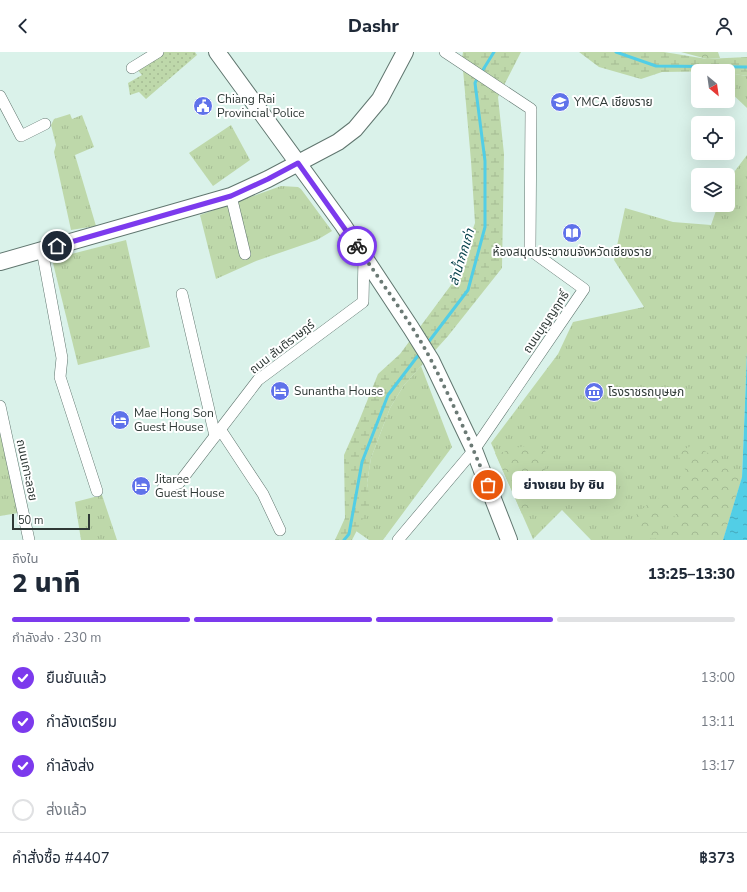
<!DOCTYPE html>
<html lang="th">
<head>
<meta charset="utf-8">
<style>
	:root { --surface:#fff; --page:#f2f2f3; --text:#1f2937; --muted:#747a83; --line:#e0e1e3; --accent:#7c3aed }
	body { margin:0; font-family:"Nunito Sans","Noto Sans Thai",sans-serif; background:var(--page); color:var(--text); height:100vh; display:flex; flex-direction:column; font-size:15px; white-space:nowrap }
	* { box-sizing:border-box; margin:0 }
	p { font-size:13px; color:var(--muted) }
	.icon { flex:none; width:22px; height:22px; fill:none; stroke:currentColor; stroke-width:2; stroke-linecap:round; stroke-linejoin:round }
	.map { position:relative; height:488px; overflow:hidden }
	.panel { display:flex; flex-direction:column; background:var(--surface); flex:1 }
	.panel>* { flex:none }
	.needle { width:26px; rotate:151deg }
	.controls { position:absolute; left:691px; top:12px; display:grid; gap:8px }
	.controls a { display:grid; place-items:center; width:44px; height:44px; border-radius:6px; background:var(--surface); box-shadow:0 4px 16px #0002; font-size:20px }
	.scale { position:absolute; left:12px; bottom:10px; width:78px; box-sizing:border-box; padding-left:4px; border:2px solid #2f3936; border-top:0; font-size:11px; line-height:14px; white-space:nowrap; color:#2f3936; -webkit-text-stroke:3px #fff; paint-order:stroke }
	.pin { position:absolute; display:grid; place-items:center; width:34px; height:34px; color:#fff; margin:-17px; border:2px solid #fff; border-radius:50%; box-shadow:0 1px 4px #0007 }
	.courier { position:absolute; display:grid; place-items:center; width:40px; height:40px; margin:-20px; border:3px solid #7c3aed; border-radius:50%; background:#fff; color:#222; box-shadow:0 1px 5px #0007 }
	.bubble { position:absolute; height:28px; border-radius:6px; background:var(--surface); box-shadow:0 4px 16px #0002; font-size:13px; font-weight:800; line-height:28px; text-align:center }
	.head em { font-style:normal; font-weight:800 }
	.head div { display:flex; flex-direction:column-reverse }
	.head { display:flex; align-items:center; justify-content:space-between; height:68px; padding:0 12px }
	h1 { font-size:26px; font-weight:800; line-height:30px }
	.bar { display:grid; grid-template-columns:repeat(4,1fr); gap:6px 4px; align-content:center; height:48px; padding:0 12px }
	.bar i { height:5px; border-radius:3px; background:var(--line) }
	.bar .current { background:var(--accent) }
	.bar p { grid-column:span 4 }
	.line { display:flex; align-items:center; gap:10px; padding:0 12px; border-top:1px solid var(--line) }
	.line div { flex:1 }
	ol { padding:0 12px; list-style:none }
	li { display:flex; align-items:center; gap:12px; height:44px }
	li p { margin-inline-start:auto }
	li .icon { padding:4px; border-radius:50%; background:var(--accent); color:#fff; stroke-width:4 }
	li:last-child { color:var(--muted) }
	li i { width:22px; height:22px; border:2px solid var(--line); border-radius:50% }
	header { display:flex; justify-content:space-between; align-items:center; height:52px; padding:0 12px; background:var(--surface); font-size:18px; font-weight:800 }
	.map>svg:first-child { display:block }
	.grass { fill:url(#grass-tufts) }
	.forest { fill:url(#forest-crowns) }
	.wetland { fill:url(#wetland-marsh) }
	.garden { fill:url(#garden-dots) }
	.water { fill:url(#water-ripples) }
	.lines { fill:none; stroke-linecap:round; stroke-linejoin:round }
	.stream { stroke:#52cee6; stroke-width:3 }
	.street-casing { stroke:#60766f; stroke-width:12 }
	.secondary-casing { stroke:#60766f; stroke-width:18 }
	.street { stroke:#fff; stroke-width:11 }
	.secondary { stroke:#fff; stroke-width:16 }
	.done { stroke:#6b7a75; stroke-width:4; stroke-dasharray:0 7.2 }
	.route { stroke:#7c3aed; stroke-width:5 }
	.labels { text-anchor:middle; stroke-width:4; stroke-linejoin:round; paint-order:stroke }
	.poi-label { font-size:12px; fill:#2f3936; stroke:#fff; text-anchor:start }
	.street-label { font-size:12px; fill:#2f3936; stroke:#fff }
	.water-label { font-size:13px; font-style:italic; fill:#09434d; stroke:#fff }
</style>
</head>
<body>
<header><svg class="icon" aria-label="back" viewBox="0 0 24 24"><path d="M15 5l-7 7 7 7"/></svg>Dashr<svg class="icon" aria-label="person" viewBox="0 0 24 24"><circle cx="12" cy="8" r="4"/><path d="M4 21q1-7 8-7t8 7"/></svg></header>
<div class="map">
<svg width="747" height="488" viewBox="0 0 747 488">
	<defs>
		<pattern id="grass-tufts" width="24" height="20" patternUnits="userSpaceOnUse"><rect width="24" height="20" fill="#bed8aa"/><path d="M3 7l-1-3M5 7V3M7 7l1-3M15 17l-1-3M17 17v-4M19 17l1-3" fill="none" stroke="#a4ba93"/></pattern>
		<pattern id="forest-crowns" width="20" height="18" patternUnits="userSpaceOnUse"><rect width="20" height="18" fill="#bed8aa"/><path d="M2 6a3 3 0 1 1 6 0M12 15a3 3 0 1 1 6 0" fill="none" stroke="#a4ba93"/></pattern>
		<pattern id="wetland-marsh" width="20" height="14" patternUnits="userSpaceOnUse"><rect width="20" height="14" fill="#bed8aa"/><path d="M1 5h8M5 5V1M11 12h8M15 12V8" fill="none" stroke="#a4ba93"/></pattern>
		<pattern id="garden-dots" width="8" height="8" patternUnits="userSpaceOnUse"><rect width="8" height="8" fill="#bed8aa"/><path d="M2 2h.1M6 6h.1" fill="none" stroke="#a4ba93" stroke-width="1.8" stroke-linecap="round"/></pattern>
		<pattern id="water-ripples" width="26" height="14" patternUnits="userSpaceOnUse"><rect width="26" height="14" fill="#52cee6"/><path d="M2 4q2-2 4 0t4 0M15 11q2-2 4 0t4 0" fill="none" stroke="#44a8bb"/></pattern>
	</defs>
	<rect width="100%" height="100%" fill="#daf2ea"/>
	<!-- grass -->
	<g class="grass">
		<polygon points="728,21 747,24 747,56 728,38"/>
		<polygon points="70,62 72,67 82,63 94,95 75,103 96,174 71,178 54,100 56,93 51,73 54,67"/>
		<polygon points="231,73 250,108 213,134 189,101"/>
		<polygon points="747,103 747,300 742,425 723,488 591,488 562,458 533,487 491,391 558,302 573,270 644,255 614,208 625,156 673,170 711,173 718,153 728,153 728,128"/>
		<polygon points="281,134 298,135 301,137 332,179 317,188 256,209 216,227 200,163"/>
		<polygon points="126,188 150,295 78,313 52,207"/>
		<polygon points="421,314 452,395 383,488 369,488 356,479 370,451 367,431 371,406 390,356 404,333"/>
		<polygon points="0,354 18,461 0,464"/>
		<polygon points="102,443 117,488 81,488 75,450"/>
	</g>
	<!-- forest -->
	<g class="forest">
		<polygon points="681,0 718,0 720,6 707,7"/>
		<polygon points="695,392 742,425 723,488 667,488 669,474 681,454 680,444 681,430 689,425 678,403 683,398"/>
		<polygon points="532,393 544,397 548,404 548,411 545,415 547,434 545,443 522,462 495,401 504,400 508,397"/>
		<path d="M660 446 667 448 671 456 662 470 658 486C650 488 641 486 637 477 636 473 636 468 635 464L648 452Z"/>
	</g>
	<!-- wetland -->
	<g class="wetland">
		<polygon points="463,0 521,0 498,45 504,102 502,216 448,284 404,333 390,356 371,406 367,431 371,451 352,488 335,488 345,466 344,403 359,369 378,322 400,302 454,229 475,171 471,109 462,6"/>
		<polygon points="579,0 664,0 707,7 747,5 747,24 728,21 728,19 662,20 641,27 599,15"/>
	</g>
	<!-- garden -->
	<polygon class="garden" points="149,0 195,0 197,3 146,47 139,40 130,43 128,31 142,23 132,12"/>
	<!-- water -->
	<polygon class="water" points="747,300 747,488 723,488 742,425"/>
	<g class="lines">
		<!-- stream -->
		<g class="stream">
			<polyline points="616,0 656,14 747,15"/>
			<polyline points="481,21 494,0"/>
			<polyline points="427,292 468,238 485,175 485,109 475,31 478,25"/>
			<polyline points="344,488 349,482 362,410 388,343 420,301"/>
		</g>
		<!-- street casing -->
		<g class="street-casing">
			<g id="street">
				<polyline points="132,16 158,0"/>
				<polyline points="0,44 21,84 45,72"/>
				<polyline points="231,144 245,202"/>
				<polyline points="42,198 62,306 60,325 97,439"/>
				<polyline points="182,242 215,384"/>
				<polyline points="0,354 29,488"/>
				<polyline points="220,377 263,442 280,478"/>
				<polyline points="163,436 179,431 258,328 363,250 364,204"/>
				<polyline points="398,488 474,398 584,237 530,198 531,57 445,0"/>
			</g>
		</g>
		<!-- secondary casing -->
		<g class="secondary-casing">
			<g id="secondary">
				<polyline points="217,0 343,173 411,276 431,308 474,398 509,488"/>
				<polyline points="0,210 231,144 268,127 338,90 355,77 380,47 405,0"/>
			</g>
		</g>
		<!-- street -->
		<use href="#street" class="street"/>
		<!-- secondary -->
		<use href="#secondary" class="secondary"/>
	</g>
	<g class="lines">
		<!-- done -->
		<path class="done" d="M357 194C382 232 410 268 431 308 452 349 471 391 488 433"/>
		<!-- route -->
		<polyline class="route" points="57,194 231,144 268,127 298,111 357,194"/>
	</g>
	<!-- icons -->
	<defs>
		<g id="school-disc" transform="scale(1)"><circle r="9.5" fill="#5f72ea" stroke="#fff"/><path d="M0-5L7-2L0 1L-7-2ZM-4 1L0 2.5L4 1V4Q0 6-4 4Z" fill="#fff"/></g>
		<g id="civic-disc" transform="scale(1)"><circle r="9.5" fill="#5f72ea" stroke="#fff"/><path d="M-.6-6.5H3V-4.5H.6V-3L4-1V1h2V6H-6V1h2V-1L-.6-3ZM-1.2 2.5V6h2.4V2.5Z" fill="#fff"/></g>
		<g id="library-disc" transform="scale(1)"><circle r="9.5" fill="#5f72ea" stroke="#fff"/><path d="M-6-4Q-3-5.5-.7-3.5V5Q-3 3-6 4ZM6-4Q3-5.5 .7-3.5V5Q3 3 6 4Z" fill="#fff"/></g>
		<g id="hotel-disc" transform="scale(1)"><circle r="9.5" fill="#5f72ea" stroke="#fff"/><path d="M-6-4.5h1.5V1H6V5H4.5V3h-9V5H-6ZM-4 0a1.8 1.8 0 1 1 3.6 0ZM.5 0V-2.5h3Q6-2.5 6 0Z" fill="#fff"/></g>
		<g id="museum-disc" transform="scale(1)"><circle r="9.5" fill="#5f72ea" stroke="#fff"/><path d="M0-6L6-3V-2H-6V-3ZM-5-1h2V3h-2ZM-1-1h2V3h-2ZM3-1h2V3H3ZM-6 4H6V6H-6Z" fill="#fff"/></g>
	</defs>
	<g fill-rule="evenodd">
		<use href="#school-disc" x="560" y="50"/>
		<use href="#civic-disc" x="203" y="54"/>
		<use href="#library-disc" x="572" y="181"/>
		<use href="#hotel-disc" x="280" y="339"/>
		<use href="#museum-disc" x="594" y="340"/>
		<use href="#hotel-disc" x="120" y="368"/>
		<use href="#hotel-disc" x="141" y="434"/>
	</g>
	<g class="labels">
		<!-- poi labels -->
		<g class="poi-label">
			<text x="217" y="51">Chiang Rai<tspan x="217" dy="14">Provincial Police</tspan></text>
			<text x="574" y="54">YMCA เชียงราย</text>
			<text x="572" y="204" text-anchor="middle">ห้องสมุดประชาชนจังหวัดเชียงราย</text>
			<text x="294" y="343">Sunantha House</text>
			<text x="608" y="344">โรงราชรถบุษษก</text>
			<text x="134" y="365">Mae Hong Son<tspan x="134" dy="14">Guest House</tspan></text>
			<text x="155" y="431">Jitaree<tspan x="155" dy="14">Guest House</tspan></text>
		</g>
		<!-- street labels -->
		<g class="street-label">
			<text transform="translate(546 270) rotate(-56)" y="4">ถนนบุญญฤทธิ์</text>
			<text transform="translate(282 295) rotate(-38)" y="4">ถนน สันติราษฎร์</text>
			<text transform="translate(27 418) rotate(78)" y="4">ถนนเกาะลอย</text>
		</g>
		<!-- water labels -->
		<g class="water-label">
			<text transform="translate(461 205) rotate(-73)" y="5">ลำน้ำกกเก่า</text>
		</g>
	</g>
</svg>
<div class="controls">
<a><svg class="needle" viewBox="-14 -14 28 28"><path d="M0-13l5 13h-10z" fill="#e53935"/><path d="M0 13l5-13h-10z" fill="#747a83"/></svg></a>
<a><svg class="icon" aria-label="locate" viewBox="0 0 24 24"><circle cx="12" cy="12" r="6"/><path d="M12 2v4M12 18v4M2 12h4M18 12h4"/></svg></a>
<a><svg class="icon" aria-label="layers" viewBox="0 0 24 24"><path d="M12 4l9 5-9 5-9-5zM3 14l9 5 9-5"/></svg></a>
</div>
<div class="scale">50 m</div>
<div class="pin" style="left:488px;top:433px;background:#ea580c"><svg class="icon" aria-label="bag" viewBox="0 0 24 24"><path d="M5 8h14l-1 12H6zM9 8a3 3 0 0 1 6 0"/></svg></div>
<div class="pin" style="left:57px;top:194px;background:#1f2937"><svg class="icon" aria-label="home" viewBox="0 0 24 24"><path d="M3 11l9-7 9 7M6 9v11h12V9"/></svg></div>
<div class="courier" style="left:357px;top:194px"><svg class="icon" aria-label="bike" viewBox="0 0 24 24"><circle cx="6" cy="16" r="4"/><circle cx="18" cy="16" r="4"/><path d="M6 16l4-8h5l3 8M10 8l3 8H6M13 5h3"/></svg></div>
<div class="bubble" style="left:512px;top:419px;width:104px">ย่างเยน by ชิน</div>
</div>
<section class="panel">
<div class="head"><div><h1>2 นาที</h1><p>ถึงใน</p></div><em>13:25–13:30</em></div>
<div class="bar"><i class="current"></i><i class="current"></i><i class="current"></i><i></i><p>กำลังส่ง · 230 m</p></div>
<ol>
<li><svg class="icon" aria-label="check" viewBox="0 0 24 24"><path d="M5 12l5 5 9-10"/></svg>ยืนยันแล้ว<p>13:00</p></li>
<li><svg class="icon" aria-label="check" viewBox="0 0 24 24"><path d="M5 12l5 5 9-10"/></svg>กำลังเตรียม<p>13:11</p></li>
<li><svg class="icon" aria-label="check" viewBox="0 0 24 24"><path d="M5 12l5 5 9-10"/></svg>กำลังส่ง<p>13:17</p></li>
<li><i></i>ส่งแล้ว</li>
</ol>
<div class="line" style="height:52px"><div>คำสั่งซื้อ #4407</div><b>฿373</b></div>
</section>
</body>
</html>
